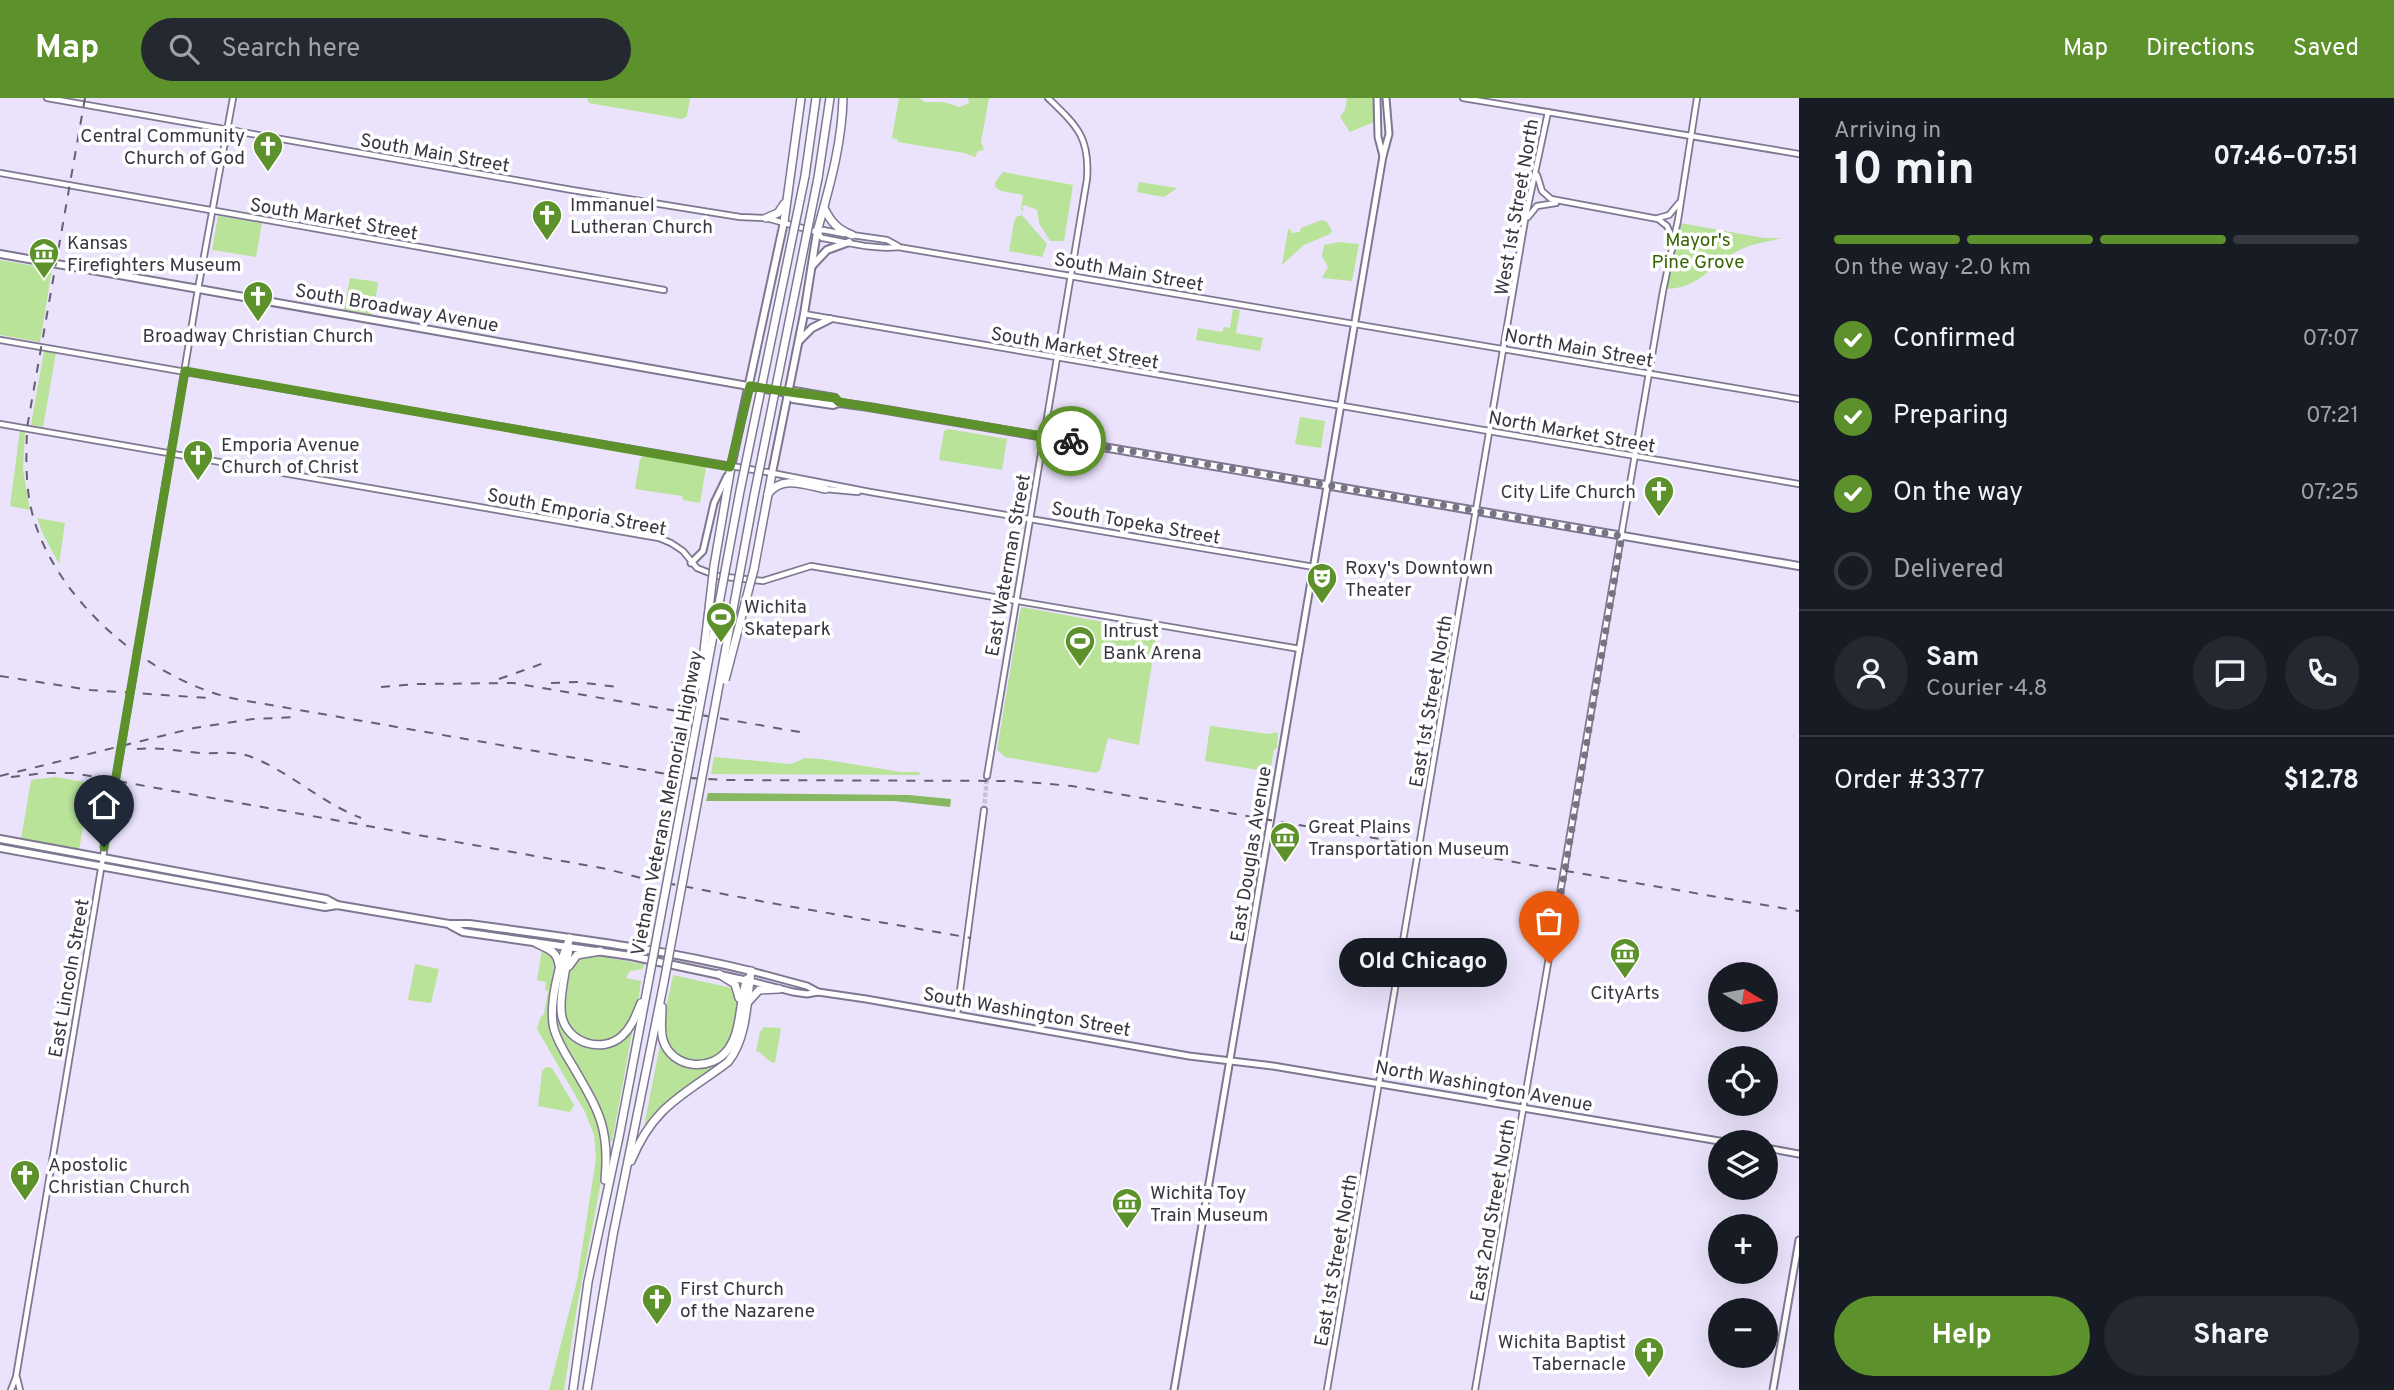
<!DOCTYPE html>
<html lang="en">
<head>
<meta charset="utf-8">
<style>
	:root { --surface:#171b24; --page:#242831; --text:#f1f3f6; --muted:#9ea1a6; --line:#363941; --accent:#5d912b }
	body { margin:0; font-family:Overpass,sans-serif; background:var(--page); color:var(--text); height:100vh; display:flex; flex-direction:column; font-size:26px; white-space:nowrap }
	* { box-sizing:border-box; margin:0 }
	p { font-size:23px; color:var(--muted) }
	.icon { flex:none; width:38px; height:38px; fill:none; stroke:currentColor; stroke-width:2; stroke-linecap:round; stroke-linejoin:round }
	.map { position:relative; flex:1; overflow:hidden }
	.side { display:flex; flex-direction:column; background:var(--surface); width:595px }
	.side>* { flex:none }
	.needle { width:46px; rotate:100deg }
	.controls { position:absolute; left:1708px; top:864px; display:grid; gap:14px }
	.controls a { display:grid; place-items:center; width:70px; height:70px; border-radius:50%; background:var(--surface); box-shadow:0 7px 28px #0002; font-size:35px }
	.pin { position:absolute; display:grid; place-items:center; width:60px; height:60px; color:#fff; margin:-72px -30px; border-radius:50% 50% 50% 0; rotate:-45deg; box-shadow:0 0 7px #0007 }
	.pin .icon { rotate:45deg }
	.courier { position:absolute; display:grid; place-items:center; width:70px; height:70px; margin:-35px; border:5px solid #5d912b; border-radius:50%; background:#fff; color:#222; box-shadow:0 2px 9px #0007 }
	.bubble { position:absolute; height:49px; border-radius:24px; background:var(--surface); box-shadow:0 7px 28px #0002; font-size:23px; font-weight:700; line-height:49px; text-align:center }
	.summary em { font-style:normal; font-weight:700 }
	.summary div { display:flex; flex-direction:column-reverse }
	.summary { display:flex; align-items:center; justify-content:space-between; height:119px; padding:0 35px }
	h1 { font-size:46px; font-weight:700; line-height:52px }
	.bar { display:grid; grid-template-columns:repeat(4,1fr); gap:10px 7px; align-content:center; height:84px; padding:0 35px }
	.bar i { height:9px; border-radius:5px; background:var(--line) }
	.bar .on { background:var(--accent) }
	.bar p { grid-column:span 4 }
	.line { display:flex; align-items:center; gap:18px; padding:0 35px; border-top:2px solid var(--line) }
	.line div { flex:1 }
	.round { display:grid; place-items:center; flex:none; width:74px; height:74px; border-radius:37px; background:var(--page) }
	ol { padding:0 35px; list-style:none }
	li { display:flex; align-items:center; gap:21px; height:77px }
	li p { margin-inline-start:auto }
	li .icon { padding:7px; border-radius:50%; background:var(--accent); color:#fff; stroke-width:4 }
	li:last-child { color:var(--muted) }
	li i { width:38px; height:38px; border:4px solid var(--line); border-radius:50% }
	.primary-button { display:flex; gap:14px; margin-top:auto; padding:14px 35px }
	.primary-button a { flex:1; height:80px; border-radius:42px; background:var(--accent); color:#fff; font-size:28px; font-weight:700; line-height:80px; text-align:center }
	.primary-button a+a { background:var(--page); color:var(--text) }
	header { display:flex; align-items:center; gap:42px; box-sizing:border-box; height:98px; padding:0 35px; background:var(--accent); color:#fff }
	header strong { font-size:33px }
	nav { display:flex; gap:38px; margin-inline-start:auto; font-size:24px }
	.search { width:490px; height:63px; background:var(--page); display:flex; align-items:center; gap:18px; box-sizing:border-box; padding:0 24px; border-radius:38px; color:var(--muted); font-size:26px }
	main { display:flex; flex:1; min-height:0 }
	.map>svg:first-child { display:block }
	.green { fill:#b8e399 }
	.forest { fill:#86b761 }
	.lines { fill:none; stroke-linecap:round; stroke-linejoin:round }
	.tertiary-tunnel { stroke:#c7c0d6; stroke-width:4.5; stroke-dasharray:4.5 2; stroke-linecap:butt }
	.tertiary-casing { stroke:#7f7791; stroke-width:8 }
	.secondary-casing { stroke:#7f7791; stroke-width:9 }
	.primary-casing { stroke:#7f7791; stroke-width:10 }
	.motorway-casing { stroke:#7f7791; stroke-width:10 }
	.tertiary { stroke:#fff; stroke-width:4.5 }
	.secondary { stroke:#fff; stroke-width:5 }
	.primary { stroke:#fff; stroke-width:6 }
	.motorway { stroke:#fff; stroke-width:7 }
	.rail { stroke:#64606e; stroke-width:2; stroke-dasharray:9 9; stroke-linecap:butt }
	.motorway-bridge-casing { stroke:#7f7791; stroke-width:10; stroke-linecap:butt }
	.motorway-bridge { stroke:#fff; stroke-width:7 }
	.done { stroke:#777382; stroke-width:7; stroke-dasharray:0 12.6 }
	.route { stroke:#5d912b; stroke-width:9 }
	.labels { text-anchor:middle; stroke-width:7; stroke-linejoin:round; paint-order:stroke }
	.poi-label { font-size:19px; fill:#393641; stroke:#fff; text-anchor:start }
	.street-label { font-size:19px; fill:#393641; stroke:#fff }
	.park-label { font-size:19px; fill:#396404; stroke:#fff }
</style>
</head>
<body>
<header>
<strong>Map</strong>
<div class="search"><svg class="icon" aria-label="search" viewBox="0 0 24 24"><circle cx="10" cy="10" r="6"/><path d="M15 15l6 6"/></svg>Search here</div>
<nav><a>Map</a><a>Directions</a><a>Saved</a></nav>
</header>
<main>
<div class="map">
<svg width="1799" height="1292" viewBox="0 0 1799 1292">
	<rect width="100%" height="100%" fill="#eae3fb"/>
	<!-- green -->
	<g class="green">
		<polygon points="587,0 690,0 687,18 682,21 589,5"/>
		<polygon points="899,0 919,0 925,4 943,4 960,9 969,5 968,0 989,0 981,44 984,52 978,53 975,59 964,55 898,44 897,41 892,40"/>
		<polygon points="1347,0 1373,0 1374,24 1350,34 1340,19 1345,12"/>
		<polygon points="1003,74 1073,87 1064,143 1050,143 1039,125 1037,112 1025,107 1022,109 1024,113 1021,112 1023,97 1001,93 995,89 995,84"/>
		<polygon points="1139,84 1177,90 1164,99 1137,94"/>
		<polygon points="1020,115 1047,146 1042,159 1009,153 1014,124 1017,118 1021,118"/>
		<polygon points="218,118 262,125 256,159 212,152"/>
		<polygon points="1322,122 1327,124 1332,133 1330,136 1304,147 1282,167 1288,132 1291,131 1291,135 1300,134 1301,130"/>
		<path d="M1680 125 1764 140H1781C1769 144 1755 145 1744 150 1713 162 1703 190 1667 191Z"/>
		<polygon points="1339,144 1359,146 1352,183 1322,180 1328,169 1322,158 1324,147"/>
		<polygon points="0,162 52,171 40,244 0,237"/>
		<polygon points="350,180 378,184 373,217 344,212"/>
		<polygon points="1233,211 1240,212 1236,235 1263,240 1260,253 1196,242 1198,230 1222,234 1224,229 1230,230"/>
		<polygon points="44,253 56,255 43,329 31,327"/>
		<polygon points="1300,319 1325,323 1321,350 1295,346"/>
		<polygon points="948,331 1007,341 1002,372 939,362 944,333"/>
		<polygon points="20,332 25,333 23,372 30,412 10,408"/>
		<polygon points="643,358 706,369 700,405 683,402 682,398 635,391 640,361"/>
		<polygon points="37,420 65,425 59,466 43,436"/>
		<polygon points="1022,509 1157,534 1139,647 1108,640 1100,672 1096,675 1005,659 997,652 1020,513"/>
		<polygon points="1210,628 1270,636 1276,634 1278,636 1277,650 1274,652 1270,674 1205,663"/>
		<polygon points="714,659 791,666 805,660 821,661 901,674 919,674 920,677 711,676"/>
		<polygon points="55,679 91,685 79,752 21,741 31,682"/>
		<polygon points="542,851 551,854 557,866 550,923 598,1017 605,1063 577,1209 564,1292 549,1292 577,1183 596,1061 594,1037 585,1014 537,931 540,920 544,916 548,893 545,892 546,884 537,882"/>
		<path d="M590 857 644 866 643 871 630 873 626 880 641 883C639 895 639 910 632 920 617 945 582 956 567 925 561 913 566 899 568 887 569 877 570 869 576 861Z"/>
		<polygon points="415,866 439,871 431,905 408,902"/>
		<path d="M673 877 736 891C739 901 737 908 735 918 733 930 732 944 723 953 704 973 670 963 664 936 661 922 671 892 673 877Z"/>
		<path d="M557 902 564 930 594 949 630 933 632 935 612 1044 609 1043C603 989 551 959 557 902Z"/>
		<path d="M764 929 781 930 775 965C766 963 764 955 756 953L760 934Z"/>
		<polygon points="661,942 665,952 697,969 733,948 730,959 666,1004 644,1028"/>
		<polygon points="546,969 552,970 574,1007 570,1014 538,1008 542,973"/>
	</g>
	<!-- forest -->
	<polygon class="forest" points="708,695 909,697 951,701 950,709 894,703 706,703"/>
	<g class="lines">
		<!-- tertiary-tunnel -->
		<polyline class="tertiary-tunnel" points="984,712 987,678"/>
		<!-- tertiary casing -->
		<g class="tertiary-casing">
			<g id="tertiary">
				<path d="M47 0 572 92 740 119 766 120 817 134 822 140C847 144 873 152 898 149L1799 301"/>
				<polyline points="1463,0 1799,56"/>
				<polyline points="0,75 664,192"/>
				<polyline points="1537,77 1542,93 1551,101 1658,121 1667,128 1672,140"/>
				<polyline points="1528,119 1537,108 1556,105"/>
				<polyline points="1658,120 1669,117 1679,105"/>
				<polyline points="818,134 823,132 844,136"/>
				<polyline points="852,137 887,142 898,148"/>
				<polyline points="804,216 1799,386"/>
				<polyline points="0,242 772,375 870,394 1314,469"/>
				<polyline points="0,326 659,440 671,445 683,453 697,470 717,478 763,483 811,468 1300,551"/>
				<polyline points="825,391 858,394"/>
				<path d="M987 678 1087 81C1090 39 1077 28 1048 0"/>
				<polyline points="957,916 984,712"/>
				<polyline points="17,1280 20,1292"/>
				<polyline points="11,1292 16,1279 198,191 233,0"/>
				<polyline points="1327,1292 1525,122 1548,14"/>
				<polyline points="1475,1292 1663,193 1678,122 1697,0"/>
			</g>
		</g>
		<!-- secondary casing -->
		<g class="secondary-casing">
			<g id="secondary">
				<polyline points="1377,0 1378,39 1383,58"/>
				<polyline points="691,465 703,453 714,405 727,378"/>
				<polyline points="751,873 807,888 818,894"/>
				<polyline points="750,883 793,894 807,896 818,894 866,901 1189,958 1273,968 1731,1045"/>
				<polyline points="1766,1050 1799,1056"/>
				<polyline points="1174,1292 1383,58 1389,36 1386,0"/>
				<polyline points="1773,1292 1799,1142"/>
			</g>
		</g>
		<!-- primary casing -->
		<g class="primary-casing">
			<g id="primary">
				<polyline points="0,156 788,295 794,293 835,300 839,305"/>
				<polyline points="812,168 827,152 849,144"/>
				<polyline points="799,243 812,230 830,221"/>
				<polyline points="788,295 793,301 833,307 839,305 869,309 1799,468"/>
				<polyline points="731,369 784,124"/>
				<polyline points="772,375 804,216 817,134"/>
				<polyline points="0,741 326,801 337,807"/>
				<path d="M0 750 325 809 337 807 449 826H469C563 839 658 850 751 873"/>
				<polyline points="450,827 463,834 631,858 748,883"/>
			</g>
		</g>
		<!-- motorway casing -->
		<g class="motorway-casing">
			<g id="motorway">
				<polyline points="805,78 816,0"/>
				<polyline points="818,80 830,0"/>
				<path d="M824 110C831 124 837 131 852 137"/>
				<polyline points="766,120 778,115 784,106"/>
				<polyline points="784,124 801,0"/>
				<path d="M817 134C829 90 842 47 843 0"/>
				<path d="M768 396C782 377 805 387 825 391"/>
				<polyline points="714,468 731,369"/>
				<polyline points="754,471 772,375"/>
				<path d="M570 840C560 862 548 907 554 931 558 945 566 957 574 970 599 1013 610 1031 605 1082"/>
				<path d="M536 845C547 851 557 852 559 867"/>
				<path d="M569 849C567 869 558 901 562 919 568 945 602 956 622 938 632 929 636 917 641 905"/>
				<polyline points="569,868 577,857 600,853"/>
				<polyline points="719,876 735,886 739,900"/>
				<polyline points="748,904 759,892 779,891"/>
				<path d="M662 909C662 919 660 932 663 942 672 971 712 975 729 950 742 931 739 902 747 881"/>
				<path d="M631 1063C654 1007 683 998 728 964 747 941 747 903 751 873"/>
				<polyline points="573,1292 588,1184 619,1039 649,881"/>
				<polyline points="587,1292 613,1137 664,884"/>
			</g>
		</g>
		<!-- tertiary -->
		<use href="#tertiary" class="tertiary"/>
		<!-- secondary -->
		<use href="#secondary" class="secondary"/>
		<!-- primary -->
		<use href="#primary" class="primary"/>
		<!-- motorway -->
		<use href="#motorway" class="motorway"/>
		<!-- rail -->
		<g class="rail">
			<path d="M85 0 27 330C26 363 25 394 35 425 62 508 152 583 236 601L690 680 724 682 1015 683 1072 688 1799 813"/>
			<polyline points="0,578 90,592 208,600"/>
			<polyline points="499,581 544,565"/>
			<polyline points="551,585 577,584 617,589"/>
			<polyline points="381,589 418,586 513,585 800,634"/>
			<path d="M137 651C159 649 179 653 201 655 220 656 236 652 254 660 291 675 322 705 361 720"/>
			<polyline points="0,678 194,630 253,621 298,619"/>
			<polyline points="11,679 45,675 73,675 607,771 641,780 765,804 971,840"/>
		</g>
		<!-- motorway-bridge casing -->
		<g class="motorway-bridge-casing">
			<g id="motorway-bridge">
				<polyline points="725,582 754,471"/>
				<polyline points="700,587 714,468"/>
				<polyline points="649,881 740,393 805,78"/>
				<polyline points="664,884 754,398 818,80"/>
			</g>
		</g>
		<!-- motorway-bridge -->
		<use href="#motorway-bridge" class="motorway-bridge"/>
	</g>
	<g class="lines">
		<!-- done -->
		<polyline class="done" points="1071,343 1622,438 1549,865"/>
		<!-- route -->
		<path class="route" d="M104 749 185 273 730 369 750 288C778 293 806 296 835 300L839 304 1071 343"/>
	</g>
	<!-- icons -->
	<defs>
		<g id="church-pin" transform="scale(1.575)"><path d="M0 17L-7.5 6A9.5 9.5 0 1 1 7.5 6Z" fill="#5d912b" stroke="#fff"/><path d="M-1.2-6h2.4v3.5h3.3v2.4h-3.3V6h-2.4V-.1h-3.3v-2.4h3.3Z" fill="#fff"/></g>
		<g id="museum-pin" transform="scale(1.575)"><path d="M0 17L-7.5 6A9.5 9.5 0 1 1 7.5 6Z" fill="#5d912b" stroke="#fff"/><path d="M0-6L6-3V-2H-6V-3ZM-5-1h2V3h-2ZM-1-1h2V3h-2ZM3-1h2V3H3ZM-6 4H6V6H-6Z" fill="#fff"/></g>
		<g id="theatre-pin" transform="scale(1.575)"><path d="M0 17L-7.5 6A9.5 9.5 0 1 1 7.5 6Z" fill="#5d912b" stroke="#fff"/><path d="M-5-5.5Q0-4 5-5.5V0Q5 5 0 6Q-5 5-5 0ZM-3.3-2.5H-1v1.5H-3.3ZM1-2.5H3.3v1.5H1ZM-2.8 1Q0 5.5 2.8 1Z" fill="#fff"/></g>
		<g id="stadium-pin" transform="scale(1.575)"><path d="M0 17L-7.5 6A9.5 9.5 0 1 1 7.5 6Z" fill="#5d912b" stroke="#fff"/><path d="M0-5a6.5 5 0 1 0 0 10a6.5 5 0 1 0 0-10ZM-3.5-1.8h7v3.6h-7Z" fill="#fff"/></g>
	</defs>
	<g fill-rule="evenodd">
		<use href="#church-pin" x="268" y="48"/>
		<use href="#church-pin" x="547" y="117"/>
		<use href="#museum-pin" x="44" y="155"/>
		<use href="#church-pin" x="258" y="198"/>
		<use href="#church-pin" x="198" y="357"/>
		<use href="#church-pin" x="1659" y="393"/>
		<use href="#theatre-pin" x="1322" y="480"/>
		<use href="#stadium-pin" x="721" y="519"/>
		<use href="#stadium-pin" x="1080" y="543"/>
		<use href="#museum-pin" x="1285" y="739"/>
		<use href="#museum-pin" x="1625" y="855"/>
		<use href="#church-pin" x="25" y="1077"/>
		<use href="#museum-pin" x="1127" y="1105"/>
		<use href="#church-pin" x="657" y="1201"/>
		<use href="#church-pin" x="1649" y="1254"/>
	</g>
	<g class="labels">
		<!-- poi labels -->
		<g class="poi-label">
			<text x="245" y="44" text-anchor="end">Central Community<tspan x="245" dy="22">Church of God</tspan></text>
			<text x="570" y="113">Immanuel<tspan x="570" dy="22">Lutheran Church</tspan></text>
			<text x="67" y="151">Kansas<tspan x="67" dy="22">Firefighters Museum</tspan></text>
			<text x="258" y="244" text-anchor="middle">Broadway Christian Church</text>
			<text x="221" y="353">Emporia Avenue<tspan x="221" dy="22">Church of Christ</tspan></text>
			<text x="1636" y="400" text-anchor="end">City Life Church</text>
			<text x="1345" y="476">Roxy's Downtown<tspan x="1345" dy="22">Theater</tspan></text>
			<text x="744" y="515">Wichita<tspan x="744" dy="22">Skatepark</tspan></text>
			<text x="1103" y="539">Intrust<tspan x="1103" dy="22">Bank Arena</tspan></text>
			<text x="1308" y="735">Great Plains<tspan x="1308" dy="22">Transportation Museum</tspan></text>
			<text x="1625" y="901" text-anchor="middle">CityArts</text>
			<text x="48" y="1073">Apostolic<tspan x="48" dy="22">Christian Church</tspan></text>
			<text x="1150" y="1101">Wichita Toy<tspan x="1150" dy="22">Train Museum</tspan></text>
			<text x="680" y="1197">First Church<tspan x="680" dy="22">of the Nazarene</tspan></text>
			<text x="1626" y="1250" text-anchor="end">Wichita Baptist<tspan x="1626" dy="22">Tabernacle</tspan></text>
		</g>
		<!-- street labels -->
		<g class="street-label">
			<text transform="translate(435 54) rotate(10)" y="7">South Main Street</text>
			<text transform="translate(1516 109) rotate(-80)" y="7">West 1st Street North</text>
			<text transform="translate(334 120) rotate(10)" y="7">South Market Street</text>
			<text transform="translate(1129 173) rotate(10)" y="7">South Main Street</text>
			<text transform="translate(397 209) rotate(10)" y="7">South Broadway Avenue</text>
			<text transform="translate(1075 249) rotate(10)" y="7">South Market Street</text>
			<text transform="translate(1579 249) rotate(10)" y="7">North Main Street</text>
			<text transform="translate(1572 333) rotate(10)" y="7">North Market Street</text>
			<text transform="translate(577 413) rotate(11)" y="7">South Emporia Street</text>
			<text transform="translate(1136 424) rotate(10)" y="7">South Topeka Street</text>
			<text transform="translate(1007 467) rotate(-80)" y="7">East Waterman Street</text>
			<text transform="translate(1430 603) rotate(-80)" y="7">East 1st Street North</text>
			<text transform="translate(666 705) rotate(-79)" y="7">Vietnam Veterans Memorial Highway</text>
			<text transform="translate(1250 756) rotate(-81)" y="7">East Douglas Avenue</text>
			<text transform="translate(68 880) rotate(-80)" y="7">East Lincoln Street</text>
			<text transform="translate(1027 913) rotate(10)" y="7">South Washington Street</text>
			<text transform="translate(1484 987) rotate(10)" y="7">North Washington Avenue</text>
			<text transform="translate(1492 1112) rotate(-80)" y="7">East 2nd Street North</text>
			<text transform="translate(1335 1162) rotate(-80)" y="7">East 1st Street North</text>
		</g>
		<!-- park labels -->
		<g class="park-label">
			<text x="1698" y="148">Mayor's<tspan x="1698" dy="22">Pine Grove</tspan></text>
		</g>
	</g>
</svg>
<div class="controls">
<a><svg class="needle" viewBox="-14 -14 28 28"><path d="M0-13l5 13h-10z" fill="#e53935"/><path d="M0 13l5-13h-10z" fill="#9ea1a6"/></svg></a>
<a><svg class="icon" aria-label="locate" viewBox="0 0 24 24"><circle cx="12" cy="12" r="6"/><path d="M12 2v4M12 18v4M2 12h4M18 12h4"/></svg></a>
<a><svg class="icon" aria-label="layers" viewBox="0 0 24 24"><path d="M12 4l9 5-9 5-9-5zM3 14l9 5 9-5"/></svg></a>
<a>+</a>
<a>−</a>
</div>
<div class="pin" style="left:1549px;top:865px;background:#ea580c"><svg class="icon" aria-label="bag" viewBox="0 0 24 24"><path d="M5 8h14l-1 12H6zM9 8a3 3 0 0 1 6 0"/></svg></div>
<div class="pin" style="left:104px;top:749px;background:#1f2937"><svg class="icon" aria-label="home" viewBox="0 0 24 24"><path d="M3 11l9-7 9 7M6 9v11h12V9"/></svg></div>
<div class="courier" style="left:1071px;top:343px"><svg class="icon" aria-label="bike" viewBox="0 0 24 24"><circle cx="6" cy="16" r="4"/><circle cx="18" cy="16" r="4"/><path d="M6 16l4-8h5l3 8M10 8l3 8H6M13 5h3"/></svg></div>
<div class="bubble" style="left:1339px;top:840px;width:168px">Old Chicago</div>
</div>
<section class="side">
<div class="summary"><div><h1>10 min</h1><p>Arriving in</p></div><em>07:46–07:51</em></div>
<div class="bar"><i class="on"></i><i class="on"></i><i class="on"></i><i></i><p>On the way · 2.0 km</p></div>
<ol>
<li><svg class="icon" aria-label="check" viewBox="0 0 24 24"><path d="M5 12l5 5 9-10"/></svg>Confirmed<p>07:07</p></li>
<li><svg class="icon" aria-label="check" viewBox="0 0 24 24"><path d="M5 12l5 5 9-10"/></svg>Preparing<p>07:21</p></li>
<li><svg class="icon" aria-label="check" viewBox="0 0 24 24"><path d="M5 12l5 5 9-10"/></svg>On the way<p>07:25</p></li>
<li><i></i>Delivered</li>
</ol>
<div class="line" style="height:126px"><a class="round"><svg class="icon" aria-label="person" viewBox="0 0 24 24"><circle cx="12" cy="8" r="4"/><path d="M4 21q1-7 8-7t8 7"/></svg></a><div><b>Sam</b><p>Courier · 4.8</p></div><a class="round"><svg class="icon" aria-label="chat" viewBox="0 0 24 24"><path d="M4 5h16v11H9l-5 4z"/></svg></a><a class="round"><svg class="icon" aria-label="phone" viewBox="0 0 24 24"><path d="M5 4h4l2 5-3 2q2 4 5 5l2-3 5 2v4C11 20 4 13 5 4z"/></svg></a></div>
<div class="line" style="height:91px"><div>Order #3377</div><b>$12.78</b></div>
<div class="primary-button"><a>Help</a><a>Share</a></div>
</section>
</main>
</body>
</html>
